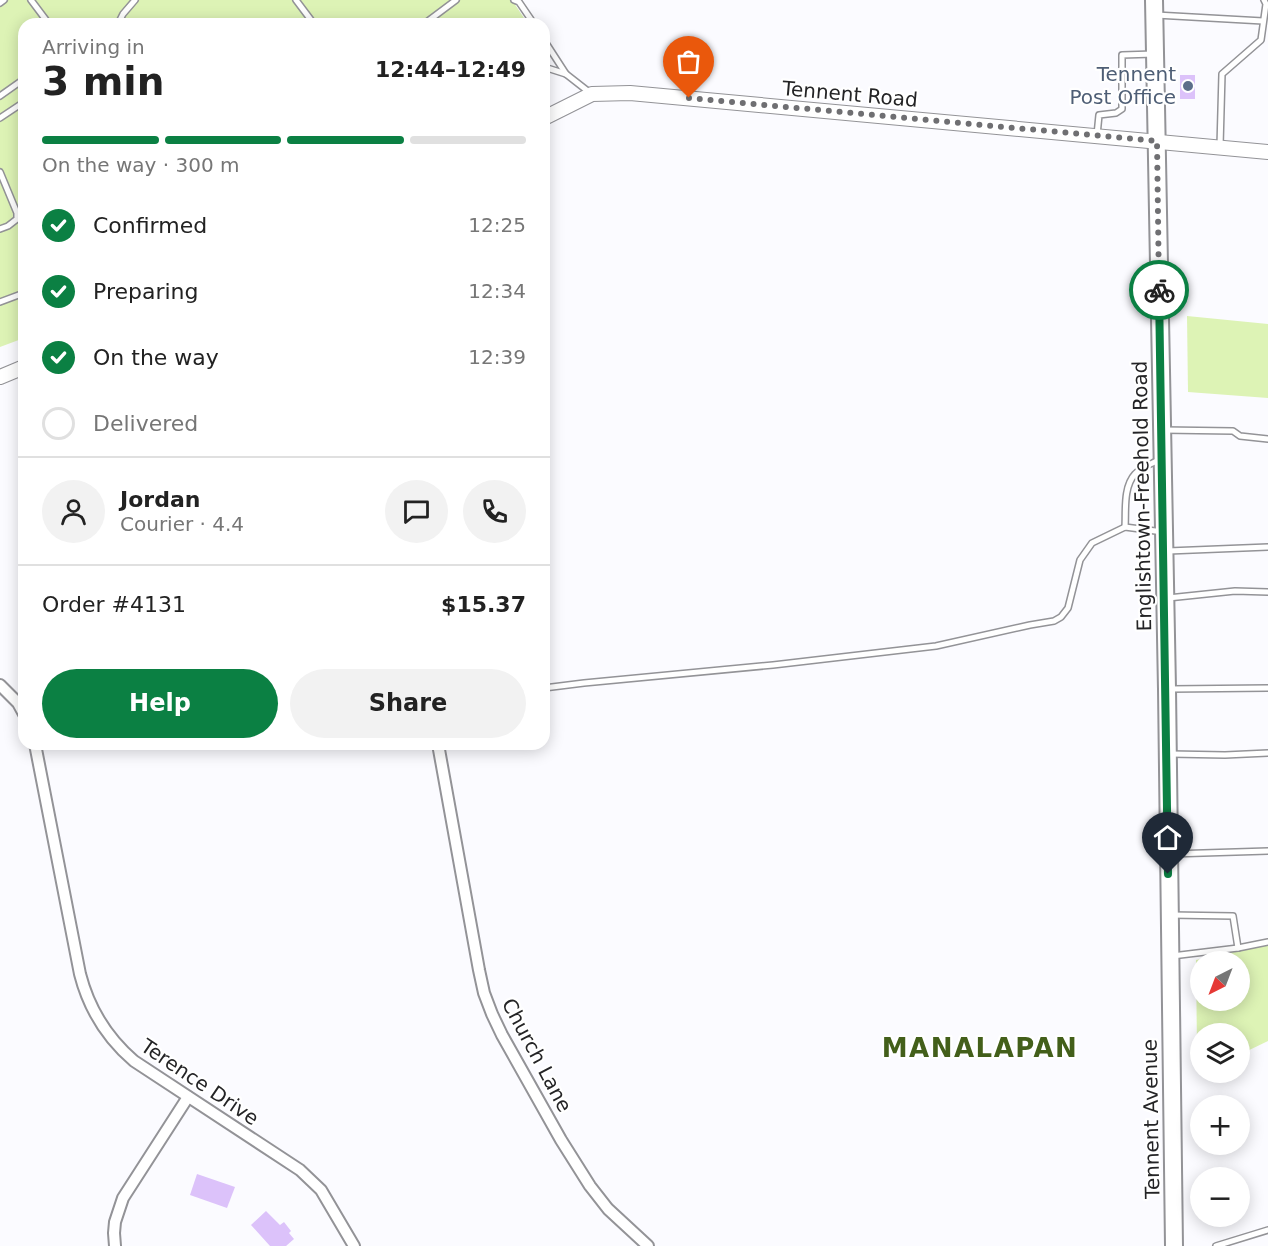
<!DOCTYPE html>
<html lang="en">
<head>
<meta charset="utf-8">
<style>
	:root { --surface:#fff; --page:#f2f2f2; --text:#222; --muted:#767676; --line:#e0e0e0; --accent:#0b8043 }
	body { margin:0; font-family:"DejaVu Sans",sans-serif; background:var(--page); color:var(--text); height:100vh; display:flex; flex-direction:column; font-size:22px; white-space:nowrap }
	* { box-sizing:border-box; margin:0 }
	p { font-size:20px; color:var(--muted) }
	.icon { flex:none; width:33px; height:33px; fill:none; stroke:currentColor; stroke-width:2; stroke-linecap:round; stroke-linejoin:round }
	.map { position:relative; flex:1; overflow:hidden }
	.drawer { position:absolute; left:18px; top:18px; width:532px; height:732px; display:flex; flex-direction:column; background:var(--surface); border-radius:18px; box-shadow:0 3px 15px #0003 }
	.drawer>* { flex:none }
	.needle { width:39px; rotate:222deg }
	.buttons { position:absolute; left:1190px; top:951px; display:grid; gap:12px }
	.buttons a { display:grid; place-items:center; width:60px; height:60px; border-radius:50%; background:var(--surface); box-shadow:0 3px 15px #0003; font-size:30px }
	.pin { position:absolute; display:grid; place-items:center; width:51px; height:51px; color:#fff; margin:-62px -26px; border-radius:50% 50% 50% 0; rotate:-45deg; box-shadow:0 0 6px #0007 }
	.pin .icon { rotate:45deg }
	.courier { position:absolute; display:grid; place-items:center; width:60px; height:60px; margin:-30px; border:4px solid #0b8043; border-radius:50%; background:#fff; color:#222; box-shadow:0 2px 8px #0007 }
	.summary em { font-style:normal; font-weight:600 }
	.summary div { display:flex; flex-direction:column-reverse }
	.summary { display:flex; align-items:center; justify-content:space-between; height:102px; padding:0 24px }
	h1 { font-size:39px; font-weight:600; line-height:45px }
	.bar { display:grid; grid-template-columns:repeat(4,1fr); gap:9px 6px; align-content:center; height:72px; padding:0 24px }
	.bar i { height:8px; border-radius:4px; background:var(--line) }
	.bar .on { background:var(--accent) }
	.bar p { grid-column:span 4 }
	.line { display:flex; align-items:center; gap:15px; padding:0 24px; border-top:2px solid var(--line) }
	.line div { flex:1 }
	.round { display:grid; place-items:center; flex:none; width:63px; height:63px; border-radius:32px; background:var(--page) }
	ol { padding:0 24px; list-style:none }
	li { display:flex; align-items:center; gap:18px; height:66px }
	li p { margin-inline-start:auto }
	li .icon { padding:6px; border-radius:50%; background:var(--accent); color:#fff; stroke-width:4 }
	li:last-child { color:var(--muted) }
	li i { width:33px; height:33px; border:3px solid var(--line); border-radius:50% }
	.button { display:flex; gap:12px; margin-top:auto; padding:12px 24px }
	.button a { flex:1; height:69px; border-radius:36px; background:var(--accent); color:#fff; font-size:24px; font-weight:600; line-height:69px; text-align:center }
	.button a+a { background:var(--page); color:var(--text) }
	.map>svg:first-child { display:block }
	.green { fill:#ddf3b5; fill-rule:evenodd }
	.building { fill:#dcc2fa }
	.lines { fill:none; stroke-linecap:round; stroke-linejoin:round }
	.service-casing { stroke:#939397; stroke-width:8 }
	.minor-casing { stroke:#939397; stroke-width:14 }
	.tertiary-casing { stroke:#939397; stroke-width:16 }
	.primary-casing { stroke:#939397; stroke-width:20 }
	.service { stroke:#fff; stroke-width:5 }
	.minor { stroke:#fff; stroke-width:10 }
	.tertiary { stroke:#fff; stroke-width:14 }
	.primary { stroke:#fff; stroke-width:16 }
	.done { stroke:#6f6f72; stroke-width:6; stroke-dasharray:0 10.8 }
	.route { stroke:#0b8043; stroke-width:8 }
	.service-dot { fill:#5c6f8a; stroke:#fff; stroke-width:2 }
	.labels { text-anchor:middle; stroke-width:4.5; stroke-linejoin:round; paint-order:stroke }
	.service-label { font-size:20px; fill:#4e5e75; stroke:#fff; text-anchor:end }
	.street-label { font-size:20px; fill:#242426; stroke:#fff }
	.district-label { font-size:26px; font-weight:bold; letter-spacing:1.5px; fill:#435f1a; stroke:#fff }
</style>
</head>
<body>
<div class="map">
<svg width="1268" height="1246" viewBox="0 0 1268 1246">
	<rect width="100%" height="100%" fill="#fbfbff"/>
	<!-- green -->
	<g class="green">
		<polygon points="0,0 512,0 528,24 24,24 24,338 0,347"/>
		<polygon points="1187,316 1268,324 1268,398 1188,392"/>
		<path d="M1268 944V1041L1239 1055V1034H1200V1050L1197 1049 1196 960ZM1200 962H1239V1000H1200Z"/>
	</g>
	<!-- building -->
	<g class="building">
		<rect x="1180" y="75" width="15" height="24"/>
		<polygon points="197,1174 235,1187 227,1208 190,1195"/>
		<polygon points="266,1211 280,1225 284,1222 291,1231 289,1233 294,1239 286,1246 270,1246 251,1225"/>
	</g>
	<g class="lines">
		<!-- service casing -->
		<g class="service-casing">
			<g id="service">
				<polyline points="31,0 49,24"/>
				<polyline points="296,0 314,24"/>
				<polyline points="514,0 519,2 534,24"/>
				<polyline points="0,3 4,0"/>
				<polyline points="1156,15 1263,21"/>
				<polyline points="118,24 123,14 135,0"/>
				<polyline points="424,24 456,0"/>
				<polyline points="544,40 566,74"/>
				<polyline points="544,67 566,74 589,92"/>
				<polyline points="0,96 24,79"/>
				<polyline points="0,118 24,102"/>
				<polyline points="1097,135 1099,115 1116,113 1122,109 1122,55 1154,54"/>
				<polyline points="1220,146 1222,74 1261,40 1266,4 1264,0"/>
				<polyline points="0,172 17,213 17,219 8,226 0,229"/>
				<polyline points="0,302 24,293"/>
				<polyline points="1163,430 1233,431 1240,436 1268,439"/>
				<path d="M1125 527C1126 511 1123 487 1135 474 1141 467 1153 463 1161 459"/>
				<polyline points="1168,551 1268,547"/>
				<polyline points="1168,598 1235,591 1268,592"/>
				<polyline points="544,688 584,683 773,665 936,646 1030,625 1054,621 1061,617 1068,608 1080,560 1092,543 1125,527 1163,532"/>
				<polyline points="1171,689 1268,688"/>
				<polyline points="1171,754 1225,755 1268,753"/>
				<polyline points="1171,854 1268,851"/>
				<polyline points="1171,915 1233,916 1238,948"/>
				<polyline points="1172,956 1238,948 1268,942"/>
				<polyline points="1216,1246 1268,1230"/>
			</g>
		</g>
		<!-- minor casing -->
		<g class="minor-casing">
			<g id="minor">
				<polyline points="0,685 18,703 24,714"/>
				<path d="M35 744 80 974C89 1009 106 1037 134 1061L300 1170 321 1190 354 1246"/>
				<polyline points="438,744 479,970 484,993 492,1014 502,1035 561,1140 590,1186 608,1209 648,1246"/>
				<polyline points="115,1246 114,1233 115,1222 123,1198 188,1097"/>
			</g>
		</g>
		<!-- tertiary casing -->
		<g class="tertiary-casing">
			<g id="tertiary">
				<polyline points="544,118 592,94 630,93 1268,152"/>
				<polyline points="0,377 24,367"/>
			</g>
		</g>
		<!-- primary casing -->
		<g class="primary-casing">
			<polyline id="primary" points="1154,0 1167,689 1174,1246"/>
		</g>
		<!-- service -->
		<use href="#service" class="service"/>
		<!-- minor -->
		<use href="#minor" class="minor"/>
		<!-- tertiary -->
		<use href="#tertiary" class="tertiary"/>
		<!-- primary -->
		<use href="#primary" class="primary"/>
	</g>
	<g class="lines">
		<!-- done -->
		<polyline class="done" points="689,98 1157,141 1159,290"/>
		<!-- route -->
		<polyline class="route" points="1159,290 1168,874"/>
	</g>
	<!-- markers -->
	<circle class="service-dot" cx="1188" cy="86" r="6"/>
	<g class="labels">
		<!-- service labels -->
		<g class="service-label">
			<text x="1176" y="81">Tennent<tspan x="1176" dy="23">Post Office</tspan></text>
		</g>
		<!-- street labels -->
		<g class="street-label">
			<text transform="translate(850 94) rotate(5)" y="7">Tennent Road</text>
			<text transform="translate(1142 496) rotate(-91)" y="7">Englishtown-Freehold Road</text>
			<text transform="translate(537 1055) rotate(62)" y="7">Church Lane</text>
			<text transform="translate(200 1082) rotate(34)" y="7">Terence Drive</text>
			<text transform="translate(1151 1119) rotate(-91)" y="7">Tennent Avenue</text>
		</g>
		<!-- district labels -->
		<g class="district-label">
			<text x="980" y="1057">MANALAPAN</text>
		</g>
	</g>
</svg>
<div class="buttons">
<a><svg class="needle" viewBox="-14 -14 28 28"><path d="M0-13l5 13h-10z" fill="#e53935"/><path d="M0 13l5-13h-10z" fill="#767676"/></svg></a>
<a><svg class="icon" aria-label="layers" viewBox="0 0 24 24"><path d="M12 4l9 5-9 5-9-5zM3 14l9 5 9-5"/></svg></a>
<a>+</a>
<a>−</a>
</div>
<div class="pin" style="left:689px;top:98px;background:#ea580c"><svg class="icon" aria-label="bag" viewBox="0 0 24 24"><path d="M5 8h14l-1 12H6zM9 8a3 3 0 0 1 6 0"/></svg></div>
<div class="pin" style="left:1168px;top:874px;background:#1f2937"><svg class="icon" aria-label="home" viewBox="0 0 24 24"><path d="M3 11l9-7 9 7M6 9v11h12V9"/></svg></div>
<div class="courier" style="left:1159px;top:290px"><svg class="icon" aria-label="bike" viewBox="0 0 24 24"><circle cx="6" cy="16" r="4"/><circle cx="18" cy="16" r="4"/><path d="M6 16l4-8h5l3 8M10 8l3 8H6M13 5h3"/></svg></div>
<section class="drawer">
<div class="summary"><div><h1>3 min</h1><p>Arriving in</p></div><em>12:44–12:49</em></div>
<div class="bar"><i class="on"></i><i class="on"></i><i class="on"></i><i></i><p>On the way · 300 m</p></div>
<ol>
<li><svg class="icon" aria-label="check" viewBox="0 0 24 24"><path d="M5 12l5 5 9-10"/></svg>Confirmed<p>12:25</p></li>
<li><svg class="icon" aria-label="check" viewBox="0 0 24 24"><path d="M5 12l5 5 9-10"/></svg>Preparing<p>12:34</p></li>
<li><svg class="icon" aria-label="check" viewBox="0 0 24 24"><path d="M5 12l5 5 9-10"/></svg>On the way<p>12:39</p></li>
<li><i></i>Delivered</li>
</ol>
<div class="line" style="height:108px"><a class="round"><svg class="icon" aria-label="person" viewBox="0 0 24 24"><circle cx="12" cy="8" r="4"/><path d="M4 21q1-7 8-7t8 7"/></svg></a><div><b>Jordan</b><p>Courier · 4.4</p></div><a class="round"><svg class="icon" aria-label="chat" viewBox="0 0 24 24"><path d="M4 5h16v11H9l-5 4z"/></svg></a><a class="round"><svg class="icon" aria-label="phone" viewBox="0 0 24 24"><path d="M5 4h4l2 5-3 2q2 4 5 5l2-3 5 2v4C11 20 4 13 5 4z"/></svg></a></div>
<div class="line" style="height:78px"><div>Order #4131</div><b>$15.37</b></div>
<div class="button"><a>Help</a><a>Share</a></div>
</section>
</div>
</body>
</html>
